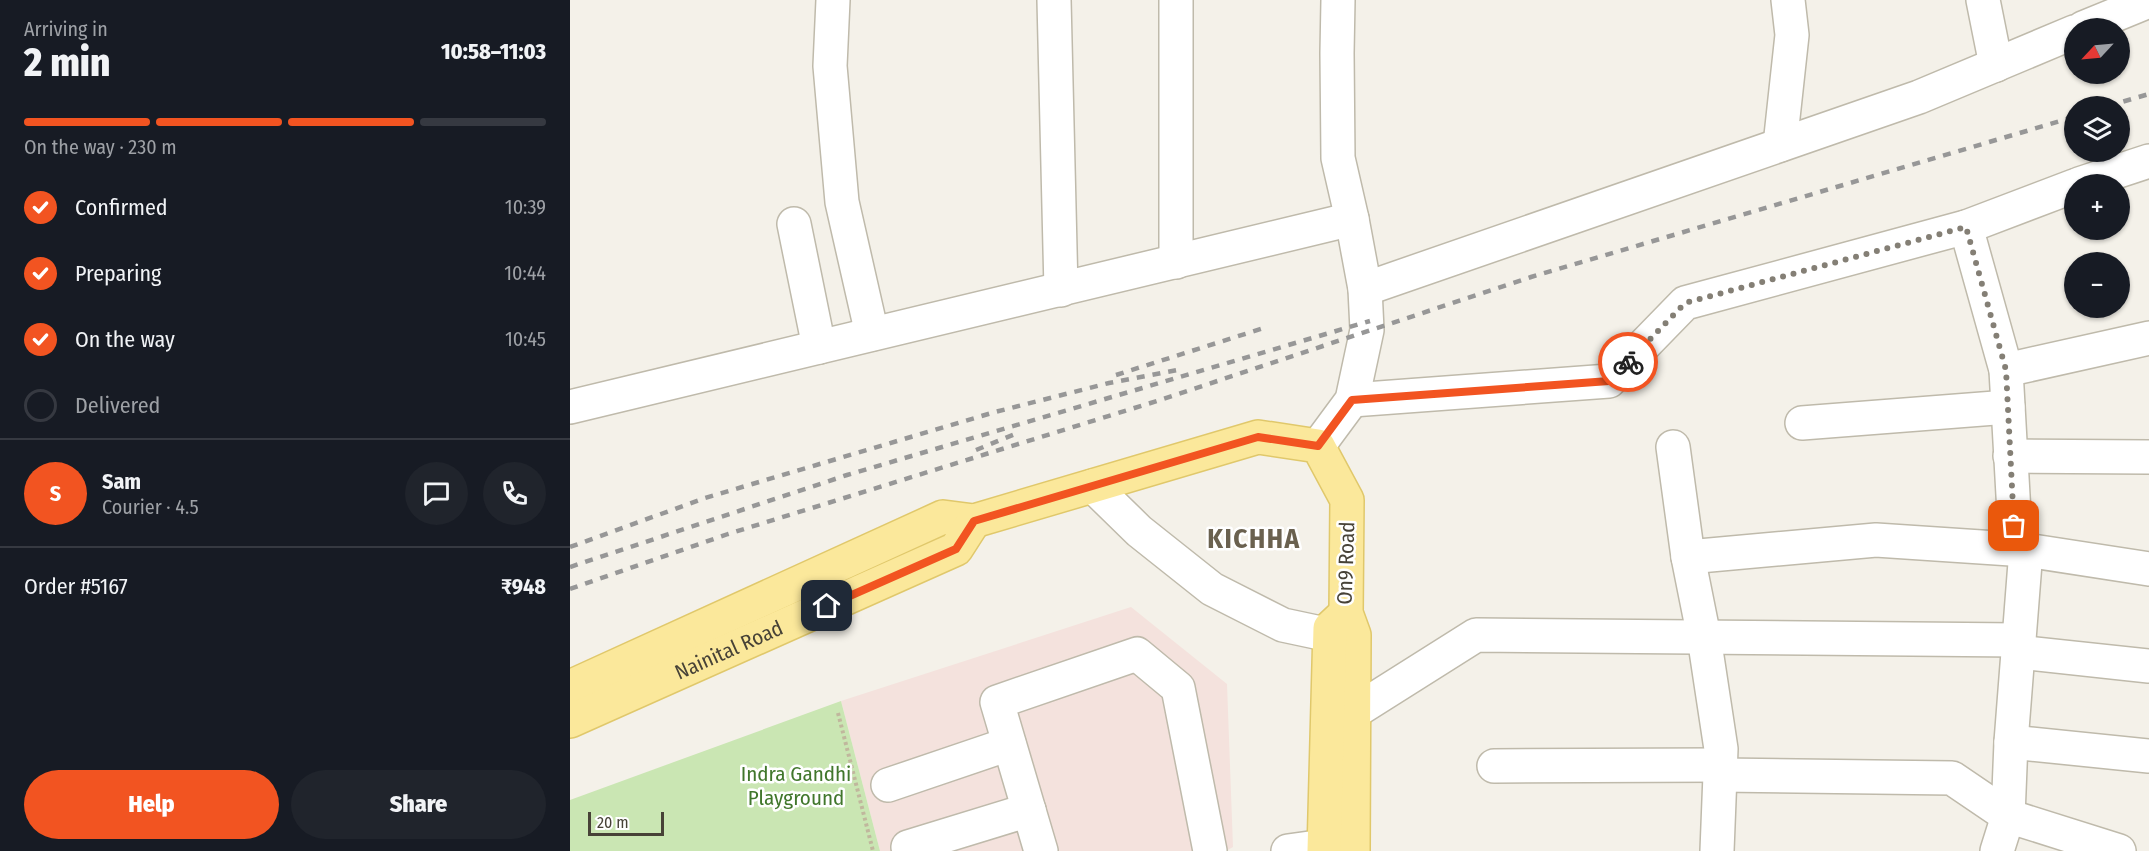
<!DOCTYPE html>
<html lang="en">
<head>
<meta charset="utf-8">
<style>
	:root { --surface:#171b24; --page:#20242c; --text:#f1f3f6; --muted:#9ea1a6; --line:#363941; --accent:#f25421 }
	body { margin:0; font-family:"Fira Sans Condensed",sans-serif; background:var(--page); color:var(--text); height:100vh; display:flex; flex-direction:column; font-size:22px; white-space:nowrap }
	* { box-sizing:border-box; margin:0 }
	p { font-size:20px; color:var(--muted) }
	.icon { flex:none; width:33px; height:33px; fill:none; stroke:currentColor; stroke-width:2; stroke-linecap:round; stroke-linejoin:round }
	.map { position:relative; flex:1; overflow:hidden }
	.drawer { display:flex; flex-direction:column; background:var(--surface); width:570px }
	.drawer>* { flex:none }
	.needle { width:39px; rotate:244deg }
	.tools { position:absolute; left:1494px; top:18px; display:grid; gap:12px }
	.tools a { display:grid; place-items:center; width:66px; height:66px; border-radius:50%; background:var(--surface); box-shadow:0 2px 4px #0004; font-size:30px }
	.scale { position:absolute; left:18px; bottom:15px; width:76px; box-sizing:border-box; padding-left:6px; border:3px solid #474237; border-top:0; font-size:16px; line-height:21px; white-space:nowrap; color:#474237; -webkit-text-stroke:4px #fff; paint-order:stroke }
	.pin { position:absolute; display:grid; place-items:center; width:51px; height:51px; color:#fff; margin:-26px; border-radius:12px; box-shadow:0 3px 9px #0006 }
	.courier { position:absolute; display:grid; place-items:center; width:60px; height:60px; margin:-30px; border:4px solid #f25421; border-radius:50%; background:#fff; color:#222; box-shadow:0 2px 8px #0007 }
	.overview em { font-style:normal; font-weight:800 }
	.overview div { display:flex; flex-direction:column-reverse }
	.overview { display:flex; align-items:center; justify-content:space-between; height:102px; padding:0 24px }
	h1 { font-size:39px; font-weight:800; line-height:45px }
	.bar { display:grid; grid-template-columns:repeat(4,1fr); gap:9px 6px; align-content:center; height:72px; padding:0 24px }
	.bar i { height:8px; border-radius:4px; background:var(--line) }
	.bar .current { background:var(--accent) }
	.bar p { grid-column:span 4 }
	.line { display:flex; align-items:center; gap:15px; padding:0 24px; border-top:2px solid var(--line) }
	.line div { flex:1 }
	.round { display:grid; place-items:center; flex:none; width:63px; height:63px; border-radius:32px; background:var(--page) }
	ol { padding:0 24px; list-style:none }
	li { display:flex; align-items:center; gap:18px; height:66px }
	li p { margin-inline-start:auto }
	li .icon { padding:6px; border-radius:50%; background:var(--accent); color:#fff; stroke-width:4 }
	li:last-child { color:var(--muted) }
	li i { width:33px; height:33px; border:3px solid var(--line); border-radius:50% }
	.primary-button { display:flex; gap:12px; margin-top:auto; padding:12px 24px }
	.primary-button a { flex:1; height:69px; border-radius:36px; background:var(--accent); color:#fff; font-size:24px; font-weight:800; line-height:69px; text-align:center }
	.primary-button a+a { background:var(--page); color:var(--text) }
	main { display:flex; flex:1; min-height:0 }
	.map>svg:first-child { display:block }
	.medical { fill:#f4e2dd }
	.green { fill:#cae6b3 }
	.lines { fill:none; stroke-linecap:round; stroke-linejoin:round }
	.minor-casing { stroke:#bfbaab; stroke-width:36 }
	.major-casing { stroke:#e0c86b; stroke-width:36 }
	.path { stroke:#c0b79d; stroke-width:4; stroke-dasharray:3 3; stroke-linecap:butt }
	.minor { stroke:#fff; stroke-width:33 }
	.major { stroke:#fbe89b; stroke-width:33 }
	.rail { stroke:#979797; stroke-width:4.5; stroke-dasharray:8 8; stroke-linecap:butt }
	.done { stroke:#847f75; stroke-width:6; stroke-dasharray:0 10.8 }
	.route { stroke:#f25421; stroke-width:8 }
	.labels { text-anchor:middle; stroke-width:5; stroke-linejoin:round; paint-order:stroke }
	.street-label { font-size:21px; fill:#474237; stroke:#fff }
	.park-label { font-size:21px; fill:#41772c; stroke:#fff }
	.district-label { font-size:27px; font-weight:bold; letter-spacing:1.5px; fill:#6a614f; stroke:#fff }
</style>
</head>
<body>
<main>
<section class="drawer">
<div class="overview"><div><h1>2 min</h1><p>Arriving in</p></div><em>10:58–11:03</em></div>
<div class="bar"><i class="current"></i><i class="current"></i><i class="current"></i><i></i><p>On the way · 230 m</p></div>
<ol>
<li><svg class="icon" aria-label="check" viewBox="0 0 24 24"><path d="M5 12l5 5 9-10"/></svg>Confirmed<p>10:39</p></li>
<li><svg class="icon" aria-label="check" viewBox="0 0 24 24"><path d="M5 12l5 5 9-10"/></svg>Preparing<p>10:44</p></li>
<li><svg class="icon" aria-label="check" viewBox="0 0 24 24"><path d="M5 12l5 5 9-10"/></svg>On the way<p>10:45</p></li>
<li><i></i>Delivered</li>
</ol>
<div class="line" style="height:108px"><b class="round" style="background:var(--accent);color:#fff">S</b><div><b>Sam</b><p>Courier · 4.5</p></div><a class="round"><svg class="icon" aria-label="chat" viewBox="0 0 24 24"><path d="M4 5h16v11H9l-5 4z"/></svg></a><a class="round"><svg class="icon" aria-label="phone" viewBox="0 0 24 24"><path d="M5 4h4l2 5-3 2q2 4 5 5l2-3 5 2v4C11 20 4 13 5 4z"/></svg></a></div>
<div class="line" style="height:78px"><div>Order #5167</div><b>₹948</b></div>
<div class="primary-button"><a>Help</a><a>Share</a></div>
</section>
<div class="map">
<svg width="1579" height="851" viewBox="0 0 1579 851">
	<rect width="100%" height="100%" fill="#f4f1e9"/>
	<!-- medical -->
	<polygon class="medical" points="561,607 657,684 663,847 656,851 310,851 271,701"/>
	<!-- green -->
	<polygon class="green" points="271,701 310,851 0,851 0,800"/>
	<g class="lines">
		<!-- minor casing -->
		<g class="minor-casing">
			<g id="minor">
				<polyline points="263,0 260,66 272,202 302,334"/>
				<polyline points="484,0 491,290"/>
				<polyline points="606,0 606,262"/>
				<polyline points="1413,0 1426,65"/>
				<polyline points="1513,28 1579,1"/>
				<polyline points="1210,145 1222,35 1218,0"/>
				<polyline points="1509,184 1579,161"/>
				<polyline points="224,224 249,347"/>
				<polyline points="1396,227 1436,370 1446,549"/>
				<polyline points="795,289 1349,97 1504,32"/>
				<polyline points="1436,370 1579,338"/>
				<polyline points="782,400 1039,381 1115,303 1396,227 1504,186"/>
				<polyline points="0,407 782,219"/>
				<polyline points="1232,423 1438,407"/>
				<polyline points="748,446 782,400 797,330 795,289 782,219 768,158 767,53 768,0"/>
				<polyline points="1103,447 1118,557 1134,637 1151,749 1147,851"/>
				<polyline points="1440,456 1579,457"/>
				<polyline points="523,486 569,531 642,589 713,625 760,635"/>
				<polyline points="1118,557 1306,540 1456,550 1579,569"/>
				<polyline points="1448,652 1579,666"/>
				<polyline points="784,712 906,635 1448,640"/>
				<polyline points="1441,742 1579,756"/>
				<polyline points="924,766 1150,765"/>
				<polyline points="1150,775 1382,778 1438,816 1549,851"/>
				<polyline points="318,785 439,744"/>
				<polyline points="338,847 459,810"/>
				<polyline points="471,851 427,702 567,654 608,688 640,851"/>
				<polyline points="718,851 754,846"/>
				<polyline points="1427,851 1438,816 1441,742 1456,550"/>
			</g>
		</g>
		<!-- major casing -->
		<g class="major-casing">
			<g id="major">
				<polyline points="0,687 373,517 404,521 688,437 748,446 777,500 776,613 784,635 783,851"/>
				<path id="s1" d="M0 721 386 549 404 521"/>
				<polyline points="754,851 760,628 776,613"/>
			</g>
		</g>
		<!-- path -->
		<polyline class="path" points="268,713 303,851"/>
		<!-- minor -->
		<use href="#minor" class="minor"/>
		<!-- major -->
		<use href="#major" class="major"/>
		<!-- rail -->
		<g class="rail">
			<polyline points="1538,106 1579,94"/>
			<polyline points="546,375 697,327"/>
			<polyline points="406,450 450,432"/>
			<polyline points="0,547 135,498 425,412 539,383 607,370"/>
			<polyline points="0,567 277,475 800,321"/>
			<polyline points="0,589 158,534 587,401 961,277 1504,117"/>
		</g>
	</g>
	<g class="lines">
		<!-- done -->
		<polyline class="done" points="1058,362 1115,303 1396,227 1436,370 1444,526"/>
		<!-- route -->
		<polyline class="route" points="257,606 386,549 404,521 688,437 748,446 782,400 1039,381 1058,362"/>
	</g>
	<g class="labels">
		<!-- street labels -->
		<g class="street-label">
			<text transform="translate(776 563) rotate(-88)" y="7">On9 Road</text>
			<text dy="7" stroke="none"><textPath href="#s1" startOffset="174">Nainital Road</textPath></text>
		</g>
		<!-- park labels -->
		<g class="park-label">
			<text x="226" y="781">Indra Gandhi<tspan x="226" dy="24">Playground</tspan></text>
		</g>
		<!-- district labels -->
		<g class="district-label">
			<text x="684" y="548">KICHHA</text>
		</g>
	</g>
</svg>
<div class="tools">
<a><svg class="needle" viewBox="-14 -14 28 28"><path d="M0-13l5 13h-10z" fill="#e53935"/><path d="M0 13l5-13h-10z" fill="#9ea1a6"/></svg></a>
<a><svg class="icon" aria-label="layers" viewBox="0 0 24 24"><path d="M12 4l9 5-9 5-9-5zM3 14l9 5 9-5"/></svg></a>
<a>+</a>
<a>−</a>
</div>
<div class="scale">20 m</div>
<div class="pin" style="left:1444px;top:526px;background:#ea580c"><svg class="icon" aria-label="bag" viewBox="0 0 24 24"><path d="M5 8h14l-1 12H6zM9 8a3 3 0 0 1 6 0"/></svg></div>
<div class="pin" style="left:257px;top:606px;background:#1f2937"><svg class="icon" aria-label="home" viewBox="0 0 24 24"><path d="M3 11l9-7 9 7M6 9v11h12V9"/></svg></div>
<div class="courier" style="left:1058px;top:362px"><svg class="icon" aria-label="bike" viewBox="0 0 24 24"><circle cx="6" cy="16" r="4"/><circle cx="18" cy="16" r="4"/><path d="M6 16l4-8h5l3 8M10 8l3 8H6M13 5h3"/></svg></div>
</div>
</main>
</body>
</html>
